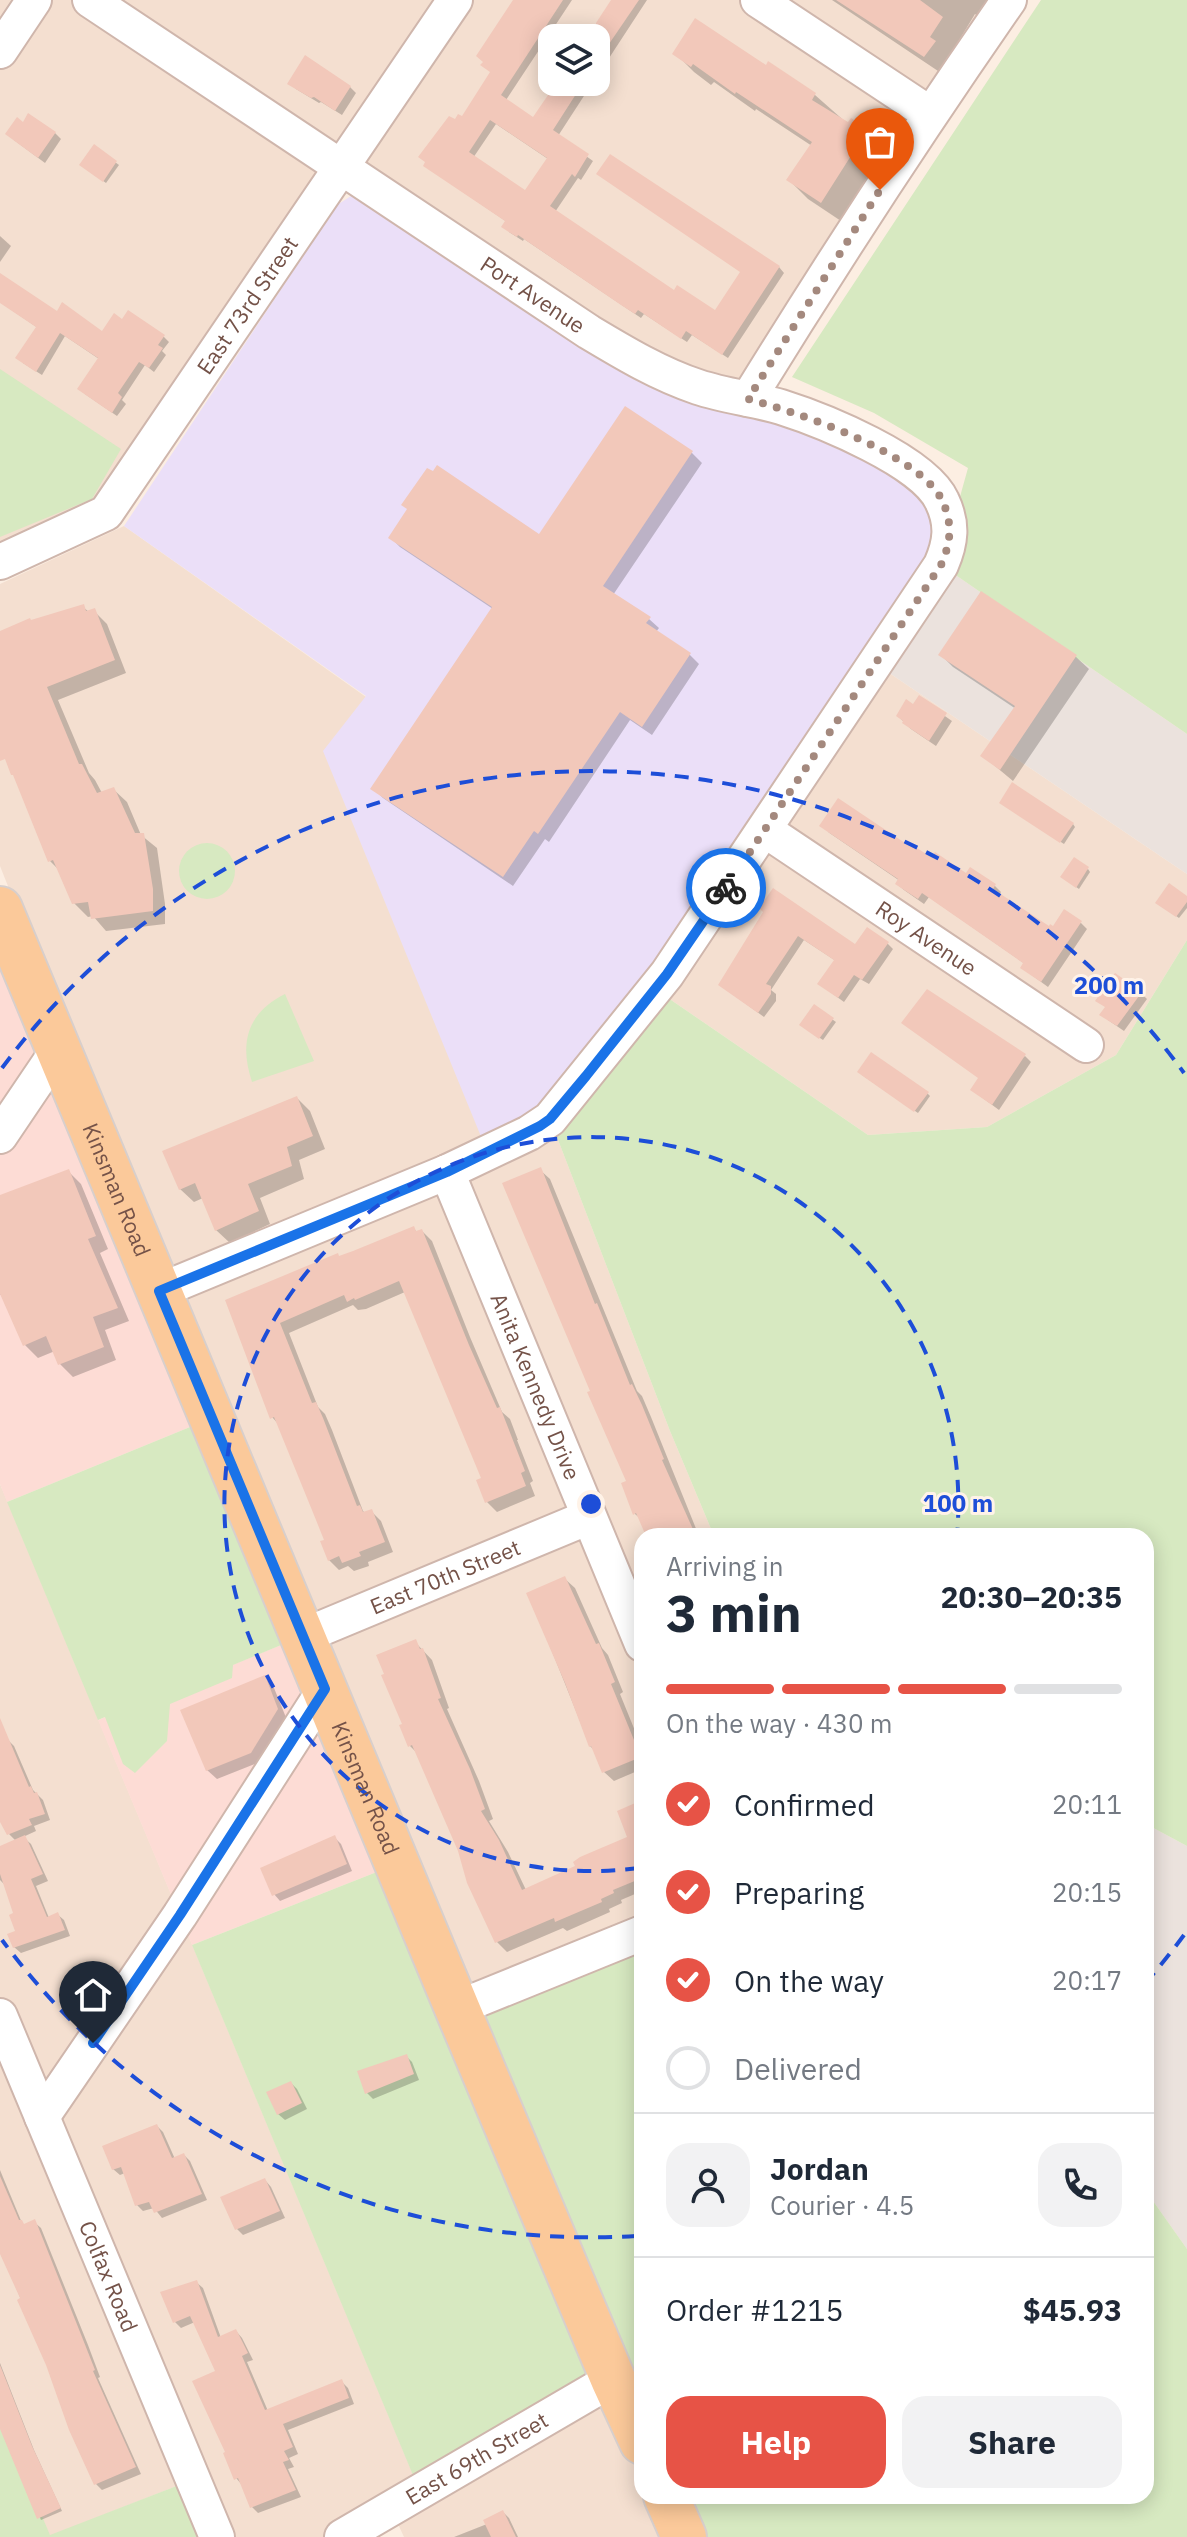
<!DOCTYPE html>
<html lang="en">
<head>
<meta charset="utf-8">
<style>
	:root { --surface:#fff; --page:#f2f2f3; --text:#1f2937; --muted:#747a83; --line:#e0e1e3; --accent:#e75346 }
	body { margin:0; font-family:"IBM Plex Sans",sans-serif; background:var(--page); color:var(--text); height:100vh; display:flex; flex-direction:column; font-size:30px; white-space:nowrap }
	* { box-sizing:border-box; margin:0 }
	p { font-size:26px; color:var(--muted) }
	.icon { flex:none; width:44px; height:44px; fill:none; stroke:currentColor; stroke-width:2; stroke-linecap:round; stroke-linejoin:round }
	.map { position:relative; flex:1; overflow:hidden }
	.drawer { position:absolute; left:634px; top:1528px; width:520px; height:976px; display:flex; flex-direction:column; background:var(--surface); border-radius:24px; box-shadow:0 4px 20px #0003 }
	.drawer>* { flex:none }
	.tools { position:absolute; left:538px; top:24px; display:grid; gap:16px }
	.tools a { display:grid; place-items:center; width:72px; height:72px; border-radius:16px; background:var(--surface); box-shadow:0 4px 20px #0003; font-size:40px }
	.pin { position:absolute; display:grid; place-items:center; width:68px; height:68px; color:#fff; margin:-82px -34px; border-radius:50% 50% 50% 0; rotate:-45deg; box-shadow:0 0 8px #0007 }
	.pin .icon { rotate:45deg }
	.courier { position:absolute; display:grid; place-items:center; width:80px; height:80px; margin:-40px; border:6px solid #1a73e8; border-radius:50%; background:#fff; color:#222; box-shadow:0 2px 10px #0007 }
	.head em { font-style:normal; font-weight:800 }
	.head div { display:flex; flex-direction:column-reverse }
	.head { display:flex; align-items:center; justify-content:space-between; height:136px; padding:0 32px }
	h1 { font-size:52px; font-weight:800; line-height:60px }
	.bar { display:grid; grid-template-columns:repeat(4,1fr); gap:12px 8px; align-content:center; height:96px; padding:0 32px }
	.bar i { height:10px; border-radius:6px; background:var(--line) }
	.bar .current { background:var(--accent) }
	.bar p { grid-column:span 4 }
	.line { display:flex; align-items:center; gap:20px; padding:0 32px; border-top:2px solid var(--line) }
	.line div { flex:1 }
	.round { display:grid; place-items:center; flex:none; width:84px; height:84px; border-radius:24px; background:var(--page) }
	ol { padding:0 32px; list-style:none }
	li { display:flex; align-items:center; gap:24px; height:88px }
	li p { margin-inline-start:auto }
	li .icon { padding:8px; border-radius:50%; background:var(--accent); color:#fff; stroke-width:4 }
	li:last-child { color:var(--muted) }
	li i { width:44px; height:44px; border:4px solid var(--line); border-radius:50% }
	.button { display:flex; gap:16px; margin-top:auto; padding:16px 32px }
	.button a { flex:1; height:92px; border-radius:24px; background:var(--accent); color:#fff; font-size:32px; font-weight:800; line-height:92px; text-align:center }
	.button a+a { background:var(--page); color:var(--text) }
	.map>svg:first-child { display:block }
	.residential { fill:#f4dfd0; fill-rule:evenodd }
	.commercial { fill:#fddcd5 }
	.industrial { fill:#ebe2dd }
	.education { fill:#ebdff8 }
	.green { fill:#d7e9c1 }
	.shadow { fill:#0003; fill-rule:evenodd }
	.building { fill:#f2c8ba; fill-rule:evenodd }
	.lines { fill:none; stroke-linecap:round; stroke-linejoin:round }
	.minor-casing { stroke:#cfb6ac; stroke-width:38 }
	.major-casing { stroke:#d8cfcc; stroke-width:48 }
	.minor { stroke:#fff; stroke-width:34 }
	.major { stroke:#fbc99a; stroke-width:44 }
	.done { stroke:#a4897e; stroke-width:8; stroke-dasharray:0 14.4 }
	.route { stroke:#1a73e8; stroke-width:10 }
	.ring { fill:none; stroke:#1d4ed8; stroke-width:4; stroke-dasharray:14 10 }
	.labels { text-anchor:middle; stroke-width:6; stroke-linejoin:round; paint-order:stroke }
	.street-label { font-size:22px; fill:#745248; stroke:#fff3e8 }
	.centre { fill:#1d4ed8; stroke:#fff3e8; stroke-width:4 }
	.ring-label { font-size:24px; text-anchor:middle; font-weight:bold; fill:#1d4ed8; stroke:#fff3e8; stroke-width:6; stroke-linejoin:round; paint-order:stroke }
</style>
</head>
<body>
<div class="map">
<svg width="1187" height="2537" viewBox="0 0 1187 2537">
	<rect width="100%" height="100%" fill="#fceee2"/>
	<!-- residential -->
	<g class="residential">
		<path d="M0 0H1009L748 399 699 387 343 167 106 513 0 562ZM552 38H596V82H552Z"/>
		<polygon points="124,526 366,697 550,1119 670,1431 714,1536 642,1536 642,1933 457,2008 397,1864 0,866 0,584"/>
		<polygon points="876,664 1187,874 1187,940 1116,1055 987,1127 868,1135 655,989"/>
		<polygon points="0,1484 420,2491 613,2379 642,2442 642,2496 666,2496 684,2537 404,2537 391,2509 342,2537 217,2537 192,2480 50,2536 0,2416"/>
	</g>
	<!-- commercial -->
	<g class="commercial">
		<polygon points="0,909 212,1418 7,1502 0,1484"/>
		<polygon points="303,1636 397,1864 192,1945 98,1720"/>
	</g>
	<!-- industrial -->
	<g class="industrial">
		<polygon points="941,565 1187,734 1187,874 876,664"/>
		<polygon points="1146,1824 1187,1846 1187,2249 1146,2191"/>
	</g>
	<!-- education -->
	<polygon class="education" points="351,196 359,196 551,327 602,358 807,431 858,454 906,484 921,499 931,512 935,527 930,554 669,946 540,1109 482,1139 323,751 366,696 124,526 337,205"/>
	<!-- green -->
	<g class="green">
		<polygon points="1041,0 1187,0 1187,734 941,565 968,468 874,413 792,377"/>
		<polygon points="0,369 121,449 92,499 0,537"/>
		<circle cx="207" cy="871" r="28"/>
		<polygon points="1187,940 1187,1846 1146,1824 1146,1536 714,1536 670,1431 550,1119 655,989 868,1135 987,1127 1116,1055"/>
		<path d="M285 994 314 1061 252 1082C239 1043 247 1013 285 994Z"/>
		<polygon points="212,1418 303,1636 233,1665 232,1678 170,1704 167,1741 135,1773 123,1764 105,1717 98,1720 7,1502"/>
		<polygon points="397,1864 458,2008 642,1933 642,2442 614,2380 420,2492 192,1945"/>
		<polygon points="1146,2191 1187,2249 1187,2537 684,2537 666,2496 1146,2496"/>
		<polygon points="0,2416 50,2535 192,2480 217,2537 0,2537"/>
	</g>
	<!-- shadow -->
	<g class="shadow">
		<path d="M515 0H572L506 100 534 120 559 82H593L558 136 593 161 581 180 578 178 555 212 674 293 715 313 779 267 784 273 728 358 692 335 687 342 644 314 641 318 524 239 523 241 509 232 507 222 431 170 455 122 462 119 492 73ZM496 124 548 159 526 193 473 158Z"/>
		<polygon points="614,0 647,0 596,78 596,38 588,38"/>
		<polygon points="832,0 990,0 979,17 975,14 949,57 954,62 944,75"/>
		<polygon points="675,53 767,67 768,64 815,95 849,125 867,131 886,150 841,221 808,199 789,180 812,146 756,109 755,111 714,82 711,85 694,72"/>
		<polygon points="290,83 350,87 356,93 342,115 321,102 319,103 296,89"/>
		<polygon points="23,125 55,133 61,139 45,163 14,140"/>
		<polygon points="94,147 119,165 106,183 84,167"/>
		<polygon points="0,236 11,246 0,262"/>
		<polygon points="0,295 57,314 102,334 123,321 164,337 169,342 162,351 166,355 154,372 145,365 122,400 126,404 117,416 85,394 99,359 65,336 42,375 23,363 38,328 0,302"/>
		<polygon points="625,408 692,453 702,463 613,595 649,619 659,628 656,632 689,654 699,664 652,735 630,720 549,842 545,839 513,886 383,798 373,788 493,609 400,547 391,538 539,536"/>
		<polygon points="981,594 1076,657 1089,669 1013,781 983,756 1016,709 953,667 941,655"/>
		<polygon points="83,607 89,612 94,611 107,624 126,673 58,700 89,773 95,780 102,793 113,789 127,802 141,835 157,848 165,904 165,924 106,931 93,916 88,917 74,903 60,871 50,861 9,763 0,748 0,633"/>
		<polygon points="919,698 952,721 936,746 911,729 898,716 913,707"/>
		<polygon points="1004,805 1073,824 1075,827 1064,844"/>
		<polygon points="828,832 908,848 967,876 971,870 995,886 1001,892 999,895 1049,929 1081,923 1087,929 1048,987 1022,968 1025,964 929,897 924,904 904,890 897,884 900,881"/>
		<polygon points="1088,869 1090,872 1079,889 1066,880"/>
		<polygon points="1187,898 1187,908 1179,918 1160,905"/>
		<polygon points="766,912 856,947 887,943 893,949 869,984 860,979 844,1002 826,989 836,961 804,940 771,990 776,994 776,1001 764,1017 720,985"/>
		<polygon points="1141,993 1147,999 1124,1031 1108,1020 1107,1008 1098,1000"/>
		<polygon points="815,1007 836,1022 823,1040 805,1028"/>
		<polygon points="1025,1056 1031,1062 999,1110 972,1090"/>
		<polygon points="862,1075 927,1093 930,1096 918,1113"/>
		<polygon points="297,1098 310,1111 325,1149 299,1160 304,1179 260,1198 270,1224 230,1243 216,1230 203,1198 194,1202 180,1189"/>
		<polygon points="540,1170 550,1179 637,1391 642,1396 651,1417 699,1536 649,1536 642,1520 635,1514 624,1484 628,1483 593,1392"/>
		<polygon points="68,1171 81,1184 108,1249 100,1253 129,1321 105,1330 116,1360 73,1377 60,1364 55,1351 38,1358 25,1345 2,1294 0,1295 0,1197"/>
		<polygon points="414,1229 418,1233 422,1231 432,1241 470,1337 502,1412 510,1419 518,1440 517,1440 533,1481 530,1483 535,1496 497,1512 487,1502 478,1481 483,1479 405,1292 366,1309 358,1310 353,1305 289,1333 318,1407 325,1414 332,1430 363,1511 365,1513 371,1511 381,1521 393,1552 368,1562 369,1566 354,1571 348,1566 339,1570 329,1560 326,1541 280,1426 272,1417 228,1301"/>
		<polygon points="565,1579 575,1588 602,1648 608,1655 623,1692 620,1694 642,1748 642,1769 614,1781 604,1772 595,1751 590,1746 529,1594"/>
		<polygon points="415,1642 432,1660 449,1708 447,1709 479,1781 493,1819 489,1821 508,1852 526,1890 577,1868 628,1839 642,1802 642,1891 621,1900 622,1903 609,1909 610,1912 567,1931 563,1928 507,1952 497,1942 418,1754 410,1746"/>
		<polygon points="265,1678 274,1688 287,1720 260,1762 217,1779 207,1770"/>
		<polygon points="0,1723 8,1740 14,1746 33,1790 43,1800 50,1820 34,1826 36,1831 23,1837 31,1844 48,1881 36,1886 49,1918 57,1914 64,1920 70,1936 21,1953 14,1947 18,1932 15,1914 5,1885 0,1880 0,1848 16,1841 9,1834 0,1817"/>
		<polygon points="335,1838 341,1844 352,1871 280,1901 274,1894"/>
		<polygon points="406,2056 412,2062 419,2080 373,2099 367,2093"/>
		<polygon points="291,2083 297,2089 307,2109 285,2120 278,2114"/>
		<polygon points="157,2126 163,2132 175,2159 184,2155 190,2161 207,2200 162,2218 154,2208 143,2211 137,2205 125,2173 120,2175 113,2169"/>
		<polygon points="0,2170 22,2223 25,2226 34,2222 41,2228 88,2345 100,2377 98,2378 141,2474 102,2490 96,2484 0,2248"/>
		<polygon points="265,2180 271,2187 285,2218 243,2235 237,2229"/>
		<polygon points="196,2282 203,2288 221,2338 236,2331 242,2338 253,2360 247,2362 268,2411 342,2382 348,2388 354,2404 288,2430 298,2454 289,2458 294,2467 288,2469 301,2497 258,2513 252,2507 243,2486 236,2478 218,2372 195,2322 181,2328 175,2322"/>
		<polygon points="0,2363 34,2450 62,2511 41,2520 0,2425"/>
		<polygon points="503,2512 509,2518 518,2537 454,2537 487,2524"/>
	</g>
	<!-- building -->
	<g class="building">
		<path d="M513 0H563L501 95 533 117 557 82H565L578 91 553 130 589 154 575 177 572 174 550 206 674 290 677 285 715 310 740 272 596 174 610 154 780 266 722 355 686 331 681 339 638 310 635 314 621 305 518 235 517 237 501 227 505 221 423 166 425 162 418 157 449 116 455 119 458 114 462 116 490 72 480 65 483 62 476 56ZM490 120 547 158 525 190 469 152Z"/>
		<polygon points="611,0 639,0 596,63 596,23"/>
		<polygon points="836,0 920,0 943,17 930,37 936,41 924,57"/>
		<polygon points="695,18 766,65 768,61 816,93 812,100 848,122 851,118 868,129 821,203 786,180 812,142 736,92 735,94 693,64 691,67 672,54"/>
		<polygon points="305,55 351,86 335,111 314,97 311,98 287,84"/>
		<polygon points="28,113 56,132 38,158 5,134 17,117 23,122"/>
		<polygon points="94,144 117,161 103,182 79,165"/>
		<polygon points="0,273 57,311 62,302 102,331 114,313 122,319 128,310 165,335 158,345 163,348 149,368 139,362 118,393 122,397 112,413 77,389 98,358 60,333 36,372 15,358 36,327 0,303"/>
		<polygon points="625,406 693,451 603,586 651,617 646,623 691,653 642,727 620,712 538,834 534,831 503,877 370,789 492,607 388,538 407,509 401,505 427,468 433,471 437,465 539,534"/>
		<polygon points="981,591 1077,655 1000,770 980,756 1015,706 938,655"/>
		<polygon points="84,604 86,611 95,608 115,660 47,687 79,764 82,764 97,793 114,787 135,833 144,833 153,889 153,911 91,919 88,902 72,904 53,860 48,862 13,775 11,775 5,759 0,761 0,631 30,618 31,620"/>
		<polygon points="919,695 947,713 929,741 902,723 903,721 896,716 906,699 913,704"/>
		<polygon points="1012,782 1074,823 1060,843 999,803"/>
		<polygon points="838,798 908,845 909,843 931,857 935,852 966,873 970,867 996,884 993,889 1049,926 1050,924 1053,926 1064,909 1082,921 1041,982 1020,968 1023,963 922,893 918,899 895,884 898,879 819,826"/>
		<polygon points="1074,857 1089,867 1076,888 1060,877"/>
		<polygon points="1169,883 1187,896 1187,902 1176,917 1155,903"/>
		<polygon points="773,888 855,944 867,927 889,942 862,980 854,975 838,998 817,984 834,960 798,936 766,984 771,986 771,994 758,1013 718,985 763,912 759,908"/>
		<polygon points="1115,973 1142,992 1117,1026 1099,1015 1105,1007 1095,1001"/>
		<polygon points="927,989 1026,1054 992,1105 970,1090 978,1078 901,1023"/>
		<polygon points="814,1004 834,1018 819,1039 799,1025"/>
		<polygon points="871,1052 929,1092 914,1112 857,1072"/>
		<polygon points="297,1096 313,1136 287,1147 292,1166 248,1184 259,1211 215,1231 195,1183 179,1190 162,1151"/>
		<polygon points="541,1167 595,1304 597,1303 630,1385 632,1384 642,1405 664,1459 662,1460 696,1536 646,1536 636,1513 633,1515 621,1483 626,1481 587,1392 590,1391 502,1183"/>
		<polygon points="69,1169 96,1236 88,1239 118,1308 93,1317 104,1347 58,1365 46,1336 23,1346 0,1294 0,1195"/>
		<polygon points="414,1226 416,1231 422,1229 469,1345 497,1408 500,1407 525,1471 521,1473 526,1486 485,1503 476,1480 481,1478 399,1281 355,1300 354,1298 347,1302 344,1295 280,1323 312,1403 316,1402 323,1418 357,1506 360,1505 363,1512 372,1509 385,1542 359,1552 361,1556 342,1563 339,1556 328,1561 320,1541 324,1540 316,1520 274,1417 270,1419 225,1300 338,1253 339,1256 353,1251"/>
		<polygon points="565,1576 596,1644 599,1643 615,1682 611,1684 641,1757 602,1773 591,1746 589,1747 565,1683 526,1593"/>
		<polygon points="416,1639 420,1649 423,1648 441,1698 438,1699 470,1769 485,1809 481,1811 499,1840 522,1890 575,1866 573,1862 580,1857 627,1837 617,1811 642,1800 642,1878 613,1890 614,1893 601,1899 602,1902 555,1922 554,1918 495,1943 467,1883 458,1851 412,1745 408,1747 399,1725 402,1724 381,1675 384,1674 376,1655"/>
		<polygon points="265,1675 278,1709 251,1753 206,1771 180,1710"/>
		<polygon points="0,1718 29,1787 31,1786 34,1793 37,1792 45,1814 29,1819 32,1825 7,1835 0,1822"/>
		<polygon points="25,1835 43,1874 31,1879 47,1917 58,1912 65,1930 13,1948 7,1934 15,1931 9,1915 13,1913 0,1874 0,1846"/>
		<polygon points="335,1835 347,1864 272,1896 260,1868"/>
		<polygon points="407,2054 414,2074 365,2094 357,2071"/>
		<polygon points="291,2081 302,2103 277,2115 266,2092"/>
		<polygon points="157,2124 172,2158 184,2153 202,2194 154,2213 149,2202 135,2206 121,2167 112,2170 102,2146"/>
		<polygon points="0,2176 19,2220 22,2220 24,2224 35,2219 82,2337 95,2370 93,2371 136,2467 94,2485 69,2430 46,2365 17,2300 20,2298 0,2254"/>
		<polygon points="265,2178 280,2211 235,2230 220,2197"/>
		<polygon points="197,2280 218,2337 236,2329 248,2353 242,2356 265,2410 342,2379 349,2398 283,2424 293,2447 284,2451 289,2460 283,2462 296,2490 250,2508 238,2478 234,2480 223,2453 225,2452 192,2381 215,2371 190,2316 173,2323 160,2292"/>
		<polygon points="0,2365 32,2446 61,2508 37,2519 0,2429"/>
		<polygon points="503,2510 516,2537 491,2537 483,2520"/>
	</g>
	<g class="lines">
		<!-- minor casing -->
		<g class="minor-casing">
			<g id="minor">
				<path id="s1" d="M90 0 589 332C624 353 659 374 698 387 725 396 754 399 781 407 822 420 924 461 942 501 953 524 951 542 941 565L667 974 550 1119 529 1133 447 1172 159 1291"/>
				<polyline points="758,0 930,114"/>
				<polyline points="0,51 34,0"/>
				<path d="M748 399C832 263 918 131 1009 0"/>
				<path id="s2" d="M0 562 106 513 455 0"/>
				<path id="s3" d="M765 830 1086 1045"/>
				<polyline points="0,1136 58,1050"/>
				<path id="s4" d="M447 1172 642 1644"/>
				<path id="s5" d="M303 1636 589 1517"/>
				<polyline points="457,2008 642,1933"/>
				<path id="s6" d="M0 2016 217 2537"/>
				<polyline points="42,2117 180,1915 325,1689"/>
				<path id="s7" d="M342 2537 613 2379"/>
			</g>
		</g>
		<!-- major casing -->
		<g class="major-casing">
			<g id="major">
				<path id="s8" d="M0 909 457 2008 613 2379 642 2442"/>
				<polyline points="666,2496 684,2537"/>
			</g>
		</g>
		<!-- minor -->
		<use href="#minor" class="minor"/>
		<!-- major -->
		<use href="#major" class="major"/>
	</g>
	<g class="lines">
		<!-- done -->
		<path class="done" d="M726 888 941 565C951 542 953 524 942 500 918 453 797 412 748 399L880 190"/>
		<!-- route -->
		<polyline class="route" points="93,2043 180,1915 325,1689 159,1291 447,1172 540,1126 550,1119 586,1076 667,974 726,888"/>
	</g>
	<!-- distance rings -->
	<g class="ring">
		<path d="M639 1868A367 367 0 1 1 957 1536"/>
		<path d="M1184 1935A733 733 0 0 1 1148 1980M636 2236A733 733 0 0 1 2 1940M2 1068A733 733 0 0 1 1184 1073"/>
	</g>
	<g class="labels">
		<!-- street labels -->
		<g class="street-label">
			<text dy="8" stroke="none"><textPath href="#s1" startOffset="532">Port Avenue</textPath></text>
			<text dy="8" stroke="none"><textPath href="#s2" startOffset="368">East 73rd Street</textPath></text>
			<text dy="8" stroke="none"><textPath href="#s3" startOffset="194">Roy Avenue</textPath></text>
			<text dy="8" stroke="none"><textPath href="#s8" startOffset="304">Kinsman Road</textPath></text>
			<text dy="8" stroke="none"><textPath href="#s4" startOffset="232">Anita Kennedy Drive</textPath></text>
			<text dy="8" stroke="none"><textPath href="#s5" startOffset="154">East 70th Street</textPath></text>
			<text dy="8" stroke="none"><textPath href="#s8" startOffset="952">Kinsman Road</textPath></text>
			<text dy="8" stroke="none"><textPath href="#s6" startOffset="282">Colfax Road</textPath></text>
			<text dy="8" stroke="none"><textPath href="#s7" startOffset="156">East 69th Street</textPath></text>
		</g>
	</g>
	<circle cx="591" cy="1504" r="12" class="centre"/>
	<g class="ring-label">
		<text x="1109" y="994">200 m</text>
		<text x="958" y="1512">100 m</text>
	</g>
</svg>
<div class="tools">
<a><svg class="icon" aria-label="layers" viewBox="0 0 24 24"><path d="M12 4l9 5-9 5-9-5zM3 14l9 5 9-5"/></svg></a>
</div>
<div class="pin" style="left:880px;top:190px;background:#ea580c"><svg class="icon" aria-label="bag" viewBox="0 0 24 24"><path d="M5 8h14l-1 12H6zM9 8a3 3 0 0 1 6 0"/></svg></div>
<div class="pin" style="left:93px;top:2043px;background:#1f2937"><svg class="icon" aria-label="home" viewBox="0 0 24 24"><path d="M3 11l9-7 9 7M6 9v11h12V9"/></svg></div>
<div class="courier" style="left:726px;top:888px"><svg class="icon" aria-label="bike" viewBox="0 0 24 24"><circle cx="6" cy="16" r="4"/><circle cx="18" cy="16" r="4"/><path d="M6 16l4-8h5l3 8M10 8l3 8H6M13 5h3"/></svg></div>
<section class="drawer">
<div class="head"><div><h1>3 min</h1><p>Arriving in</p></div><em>20:30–20:35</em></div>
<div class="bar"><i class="current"></i><i class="current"></i><i class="current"></i><i></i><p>On the way · 430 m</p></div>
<ol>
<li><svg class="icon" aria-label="check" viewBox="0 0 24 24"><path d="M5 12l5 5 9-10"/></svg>Confirmed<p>20:11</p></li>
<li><svg class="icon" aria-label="check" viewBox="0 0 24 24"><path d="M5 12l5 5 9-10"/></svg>Preparing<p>20:15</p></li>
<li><svg class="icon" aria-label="check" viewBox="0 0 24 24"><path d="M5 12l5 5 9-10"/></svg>On the way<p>20:17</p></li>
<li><i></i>Delivered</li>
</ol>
<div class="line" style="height:144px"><a class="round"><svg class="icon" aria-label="person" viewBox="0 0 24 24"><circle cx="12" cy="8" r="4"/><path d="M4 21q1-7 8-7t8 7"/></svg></a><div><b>Jordan</b><p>Courier · 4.5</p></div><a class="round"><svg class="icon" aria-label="phone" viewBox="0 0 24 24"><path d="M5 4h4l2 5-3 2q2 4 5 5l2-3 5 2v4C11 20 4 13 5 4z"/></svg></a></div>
<div class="line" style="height:104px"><div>Order #1215</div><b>$45.93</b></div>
<div class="button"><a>Help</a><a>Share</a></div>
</section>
</div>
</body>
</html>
